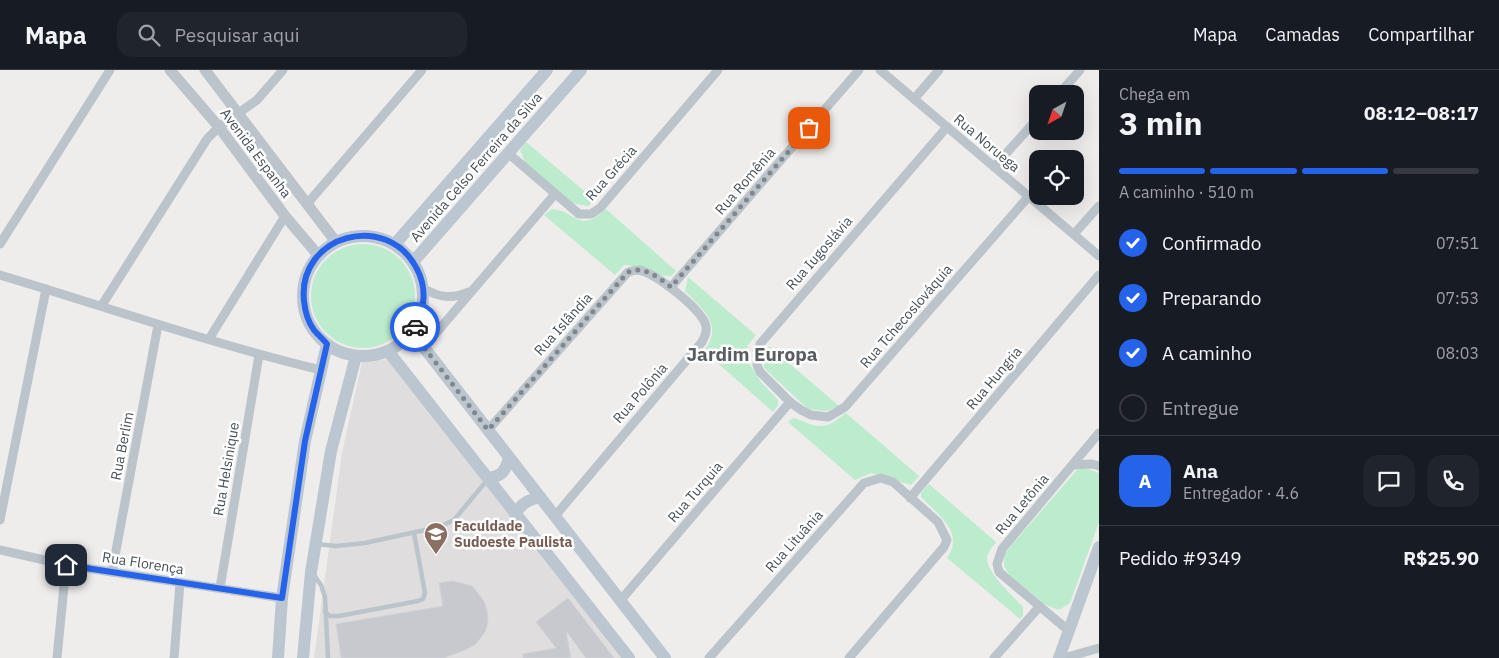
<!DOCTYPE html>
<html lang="pt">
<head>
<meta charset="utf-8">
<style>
	:root { --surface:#171b24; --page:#20242c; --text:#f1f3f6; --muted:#9ea1a6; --line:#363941; --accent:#2563eb }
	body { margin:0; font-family:"IBM Plex Sans",sans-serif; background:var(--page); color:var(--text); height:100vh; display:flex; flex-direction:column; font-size:19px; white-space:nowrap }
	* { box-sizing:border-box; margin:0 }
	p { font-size:16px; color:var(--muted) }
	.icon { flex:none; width:28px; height:28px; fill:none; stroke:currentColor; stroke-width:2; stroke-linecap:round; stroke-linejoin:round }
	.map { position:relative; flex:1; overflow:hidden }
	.details { display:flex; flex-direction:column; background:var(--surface); width:400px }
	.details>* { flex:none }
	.needle { width:32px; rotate:220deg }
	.tools { position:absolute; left:1029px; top:15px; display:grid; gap:10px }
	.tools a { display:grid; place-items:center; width:55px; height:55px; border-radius:10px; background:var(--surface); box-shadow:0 5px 20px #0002; font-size:25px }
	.pin { position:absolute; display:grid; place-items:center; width:42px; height:42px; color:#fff; margin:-21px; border-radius:10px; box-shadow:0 2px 8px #0006 }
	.courier { position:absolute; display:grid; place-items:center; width:50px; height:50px; margin:-25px; border:4px solid #2563eb; border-radius:50%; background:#fff; color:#222; box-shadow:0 1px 6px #0007 }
	.overview em { font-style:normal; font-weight:800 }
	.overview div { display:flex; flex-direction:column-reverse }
	.overview { display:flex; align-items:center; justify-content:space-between; height:85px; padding:0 20px }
	h1 { font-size:32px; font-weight:800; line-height:38px }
	.bar { display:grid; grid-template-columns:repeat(4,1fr); gap:8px 5px; align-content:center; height:60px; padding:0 20px }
	.bar i { height:6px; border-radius:4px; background:var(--line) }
	.bar .on { background:var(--accent) }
	.bar p { grid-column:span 4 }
	.line { display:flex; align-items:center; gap:12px; padding:0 20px; border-top:1px solid var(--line) }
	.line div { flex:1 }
	.round { display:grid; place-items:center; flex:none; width:52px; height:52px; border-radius:15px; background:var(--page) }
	ol { padding:0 20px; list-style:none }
	li { display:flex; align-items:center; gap:15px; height:55px }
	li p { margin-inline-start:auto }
	li .icon { padding:5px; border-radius:50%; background:var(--accent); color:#fff; stroke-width:4 }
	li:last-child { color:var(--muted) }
	li i { width:28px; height:28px; border:2px solid var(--line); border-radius:50% }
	header { display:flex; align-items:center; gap:30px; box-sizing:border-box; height:70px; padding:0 25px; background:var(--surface); border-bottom:1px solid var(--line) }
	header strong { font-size:24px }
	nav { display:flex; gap:28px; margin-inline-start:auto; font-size:18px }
	.search { width:350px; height:45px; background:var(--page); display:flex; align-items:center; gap:12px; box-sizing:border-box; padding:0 18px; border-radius:15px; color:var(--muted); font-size:19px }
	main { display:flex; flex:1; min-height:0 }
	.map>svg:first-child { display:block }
	.education { fill:#e0ddde }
	.green { fill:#bceccd }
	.building { fill:#c7c9cf; stroke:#d1d3d8 }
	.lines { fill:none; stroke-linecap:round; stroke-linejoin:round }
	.service { stroke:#bbc4cb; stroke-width:4.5 }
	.minor { stroke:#bbc4cb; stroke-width:9 }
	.tertiary { stroke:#bbc4cb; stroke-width:11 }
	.secondary { stroke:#bbc6d0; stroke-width:12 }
	.done { stroke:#81878c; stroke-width:5; stroke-dasharray:0 9 }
	.route { stroke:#2563eb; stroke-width:6 }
	.labels { text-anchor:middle; stroke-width:5; stroke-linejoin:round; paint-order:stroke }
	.street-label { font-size:14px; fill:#465059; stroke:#fff }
	.education-label { font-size:14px; font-weight:bold; fill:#785e54; stroke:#fff; text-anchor:start }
	.district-label { font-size:19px; font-weight:bold; fill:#595d61; stroke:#fff }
</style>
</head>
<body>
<header>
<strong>Mapa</strong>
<div class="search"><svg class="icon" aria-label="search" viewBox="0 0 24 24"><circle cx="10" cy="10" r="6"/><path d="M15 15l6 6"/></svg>Pesquisar aqui</div>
<nav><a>Mapa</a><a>Camadas</a><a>Compartilhar</a></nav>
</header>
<main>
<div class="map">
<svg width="1099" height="588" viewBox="0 0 1099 588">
	<rect width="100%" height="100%" fill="#efecec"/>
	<!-- education -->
	<polygon class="education" points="389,289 625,588 314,588 342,383 362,292"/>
	<!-- green -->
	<g class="green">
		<polygon points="526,72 595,130 588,136 571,133 526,94 520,80"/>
		<path d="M552 139C578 142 579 164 606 139L676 201 671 206C656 207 641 195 624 195L615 205 544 145Z"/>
		<circle cx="363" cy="226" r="52"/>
		<path d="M688 207 756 265 748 275 745 286 760 311 778 330V335L773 342 704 281C724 254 703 240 685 221Z"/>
		<polygon points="769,276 839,336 826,341 808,339 764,298 764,289"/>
		<path d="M846 343 919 406 911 415 871 403 855 410 788 352 793 348C800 349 806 353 813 355 827 359 835 351 846 343Z"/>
		<polygon points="1085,398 1099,403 1099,452 1070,533 1059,540 1046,535 1010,506 1004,496 1004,484 1077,400"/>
		<path d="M929 414 996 472C993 477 987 482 987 489 988 504 1013 526 1023 537V546L1020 549 947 488C965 462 938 445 921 427V423Z"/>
	</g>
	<!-- building -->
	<g class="building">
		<polygon points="453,511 472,516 484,531 487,541 488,552 485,562 476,574 465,580 444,588 341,588 336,554 443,536 439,513"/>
		<polygon points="568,528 614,588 586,588 566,561 571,588 523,588 523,584 556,578 536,552"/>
	</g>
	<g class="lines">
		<!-- service -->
		<g class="service">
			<polyline points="316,474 336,476 365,473 439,457 454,450 488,409"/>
			<polyline points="314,505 321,515 325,527 328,588"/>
			<polyline points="325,542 330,546 339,546 418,531 423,529 425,523 414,463"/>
		</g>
		<!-- minor -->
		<g class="minor">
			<polyline points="880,0 1099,186"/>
			<polyline points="1059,24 1080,0"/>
			<polyline points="914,29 939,0"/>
			<polyline points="947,57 760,274 757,295 760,302 790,332 801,340 811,345 828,347 845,337 1029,126"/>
			<polyline points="509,84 579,144 591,144 600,138 718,0"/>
			<polyline points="994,97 1038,48"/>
			<polyline points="307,134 422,0"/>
			<polyline points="1074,164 1099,136"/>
			<polyline points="0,174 110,0"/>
			<path d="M0 205C107 237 212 274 321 300"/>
			<polyline points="671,217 859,0"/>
			<path d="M423 218C439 228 452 229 469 222"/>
			<polyline points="102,235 207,69 219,57 257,30 283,0"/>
			<polyline points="209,269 285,146"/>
			<polyline points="424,277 555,124"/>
			<path d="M488 360 628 202C632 201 635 200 639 200 657 204 698 237 705 253 708 260 705 266 702 272L555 446"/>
			<polyline points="1073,395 1092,394 1099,396"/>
			<polyline points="910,428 1099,205"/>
			<polyline points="0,450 46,219"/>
			<polyline points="0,480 66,495 282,528"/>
			<polyline points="112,502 158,255"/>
			<polyline points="220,518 259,285"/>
			<polyline points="620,531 790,332"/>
			<polyline points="1069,561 999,502 997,494 1002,479 1099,363"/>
			<polyline points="57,588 66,495"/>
			<polyline points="174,588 180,513"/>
			<polyline points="709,588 864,413 881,408 893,412 938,452 947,470 944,477 849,588"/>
			<polyline points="994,588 1040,536"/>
			<polyline points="1064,588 1099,578"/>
		</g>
		<!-- tertiary -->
		<g class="tertiary">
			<polyline points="170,0 219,57 285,146 318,185"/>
			<polyline points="205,0 336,172"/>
		</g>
		<!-- secondary -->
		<g class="secondary">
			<circle cx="363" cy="226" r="60"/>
			<polyline points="395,174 547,0"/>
			<polyline points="413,192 581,0"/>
			<polyline points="412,262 665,588"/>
			<polyline points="388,281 629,588"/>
			<path d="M489 408C502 406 505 401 509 389"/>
			<path d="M515 444C522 433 528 430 540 427"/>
			<polyline points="278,588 282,528 305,371 327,274"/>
			<polyline points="303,588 311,502 331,381 356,286"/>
			<polyline points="1059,588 1099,477"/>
		</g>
	</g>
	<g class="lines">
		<!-- done -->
		<path class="done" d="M415 257 412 262 488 360 628 202C631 201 634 200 637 200 648 199 663 211 671 217L809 58"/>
		<!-- route -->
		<path class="route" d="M66 495 282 528 305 371 327 274C323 269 318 265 314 260 308 252 305 241 304 231 297 165 387 140 417 199 427 218 425 239 415 257"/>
	</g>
	<!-- icons -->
	<defs>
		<g id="university-pin" transform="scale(1.25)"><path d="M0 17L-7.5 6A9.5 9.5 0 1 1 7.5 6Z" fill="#8d6e63" stroke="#fff"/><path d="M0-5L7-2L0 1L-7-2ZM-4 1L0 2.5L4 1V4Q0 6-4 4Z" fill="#fff"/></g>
	</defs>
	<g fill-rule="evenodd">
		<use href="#university-pin" x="436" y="464"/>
	</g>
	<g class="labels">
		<!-- street labels -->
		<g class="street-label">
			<text transform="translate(987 73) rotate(40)" y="5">Rua Noruega</text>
			<text transform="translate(256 83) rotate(53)" y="5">Avenida Espanha</text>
			<text transform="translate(476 97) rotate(-49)" y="5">Avenida Celso Ferreira da Silva</text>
			<text transform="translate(611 103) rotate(-48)" y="5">Rua Grécia</text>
			<text transform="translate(745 111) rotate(-49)" y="5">Rua Romênia</text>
			<text transform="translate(819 183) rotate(-49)" y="5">Rua Iugoslávia</text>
			<text transform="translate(906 246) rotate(-49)" y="5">Rua Tchecoslováquia</text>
			<text transform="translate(563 254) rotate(-48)" y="5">Rua Islândia</text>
			<text transform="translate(994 308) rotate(-50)" y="5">Rua Hungria</text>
			<text transform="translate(640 323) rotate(-49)" y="5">Rua Polônia</text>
			<text transform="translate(122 376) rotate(-79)" y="5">Rua Berlim</text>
			<text transform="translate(226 399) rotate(-80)" y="5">Rua Helsinique</text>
			<text transform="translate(695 422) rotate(-49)" y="5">Rua Turquia</text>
			<text transform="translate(1022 434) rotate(-50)" y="5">Rua Letônia</text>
			<text transform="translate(794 471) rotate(-48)" y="5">Rua Lituânia</text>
			<text transform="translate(143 493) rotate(9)" y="5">Rua Florença</text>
		</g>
		<!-- education labels -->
		<g class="education-label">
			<text x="454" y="461">Faculdade<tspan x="454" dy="16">Sudoeste Paulista</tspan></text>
		</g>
		<!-- district labels -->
		<g class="district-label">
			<text x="752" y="291">Jardim Europa</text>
		</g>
	</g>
</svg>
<div class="tools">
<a><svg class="needle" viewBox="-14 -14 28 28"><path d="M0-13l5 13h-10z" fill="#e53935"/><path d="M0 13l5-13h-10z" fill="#9ea1a6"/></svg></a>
<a><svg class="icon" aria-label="locate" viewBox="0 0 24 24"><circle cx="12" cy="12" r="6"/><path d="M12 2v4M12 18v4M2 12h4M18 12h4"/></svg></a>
</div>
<div class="pin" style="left:809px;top:58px;background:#ea580c"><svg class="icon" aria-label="bag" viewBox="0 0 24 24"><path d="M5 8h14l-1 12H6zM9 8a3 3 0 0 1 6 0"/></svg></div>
<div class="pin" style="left:66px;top:495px;background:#1f2937"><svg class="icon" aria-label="home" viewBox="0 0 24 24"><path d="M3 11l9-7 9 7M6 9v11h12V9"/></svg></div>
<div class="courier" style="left:415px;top:257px"><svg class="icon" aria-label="car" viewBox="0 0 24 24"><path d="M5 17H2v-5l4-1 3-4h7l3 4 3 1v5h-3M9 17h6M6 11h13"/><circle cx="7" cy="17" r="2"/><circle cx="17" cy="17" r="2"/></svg></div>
</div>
<section class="details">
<div class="overview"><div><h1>3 min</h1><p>Chega em</p></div><em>08:12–08:17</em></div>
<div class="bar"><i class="on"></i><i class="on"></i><i class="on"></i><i></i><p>A caminho · 510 m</p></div>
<ol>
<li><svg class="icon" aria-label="check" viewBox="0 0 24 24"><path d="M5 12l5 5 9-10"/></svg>Confirmado<p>07:51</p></li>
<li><svg class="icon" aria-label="check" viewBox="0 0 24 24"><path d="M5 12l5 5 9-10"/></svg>Preparando<p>07:53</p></li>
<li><svg class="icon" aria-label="check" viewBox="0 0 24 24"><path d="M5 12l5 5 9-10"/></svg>A caminho<p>08:03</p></li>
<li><i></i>Entregue</li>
</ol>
<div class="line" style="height:90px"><b class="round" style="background:var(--accent);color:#fff">A</b><div><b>Ana</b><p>Entregador · 4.6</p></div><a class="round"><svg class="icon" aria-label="chat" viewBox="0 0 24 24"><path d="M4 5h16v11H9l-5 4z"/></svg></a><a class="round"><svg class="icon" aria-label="phone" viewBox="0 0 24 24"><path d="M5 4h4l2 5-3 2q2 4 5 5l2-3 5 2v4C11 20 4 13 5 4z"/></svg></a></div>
<div class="line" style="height:65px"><div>Pedido #9349</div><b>R$25.90</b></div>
</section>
</main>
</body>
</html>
